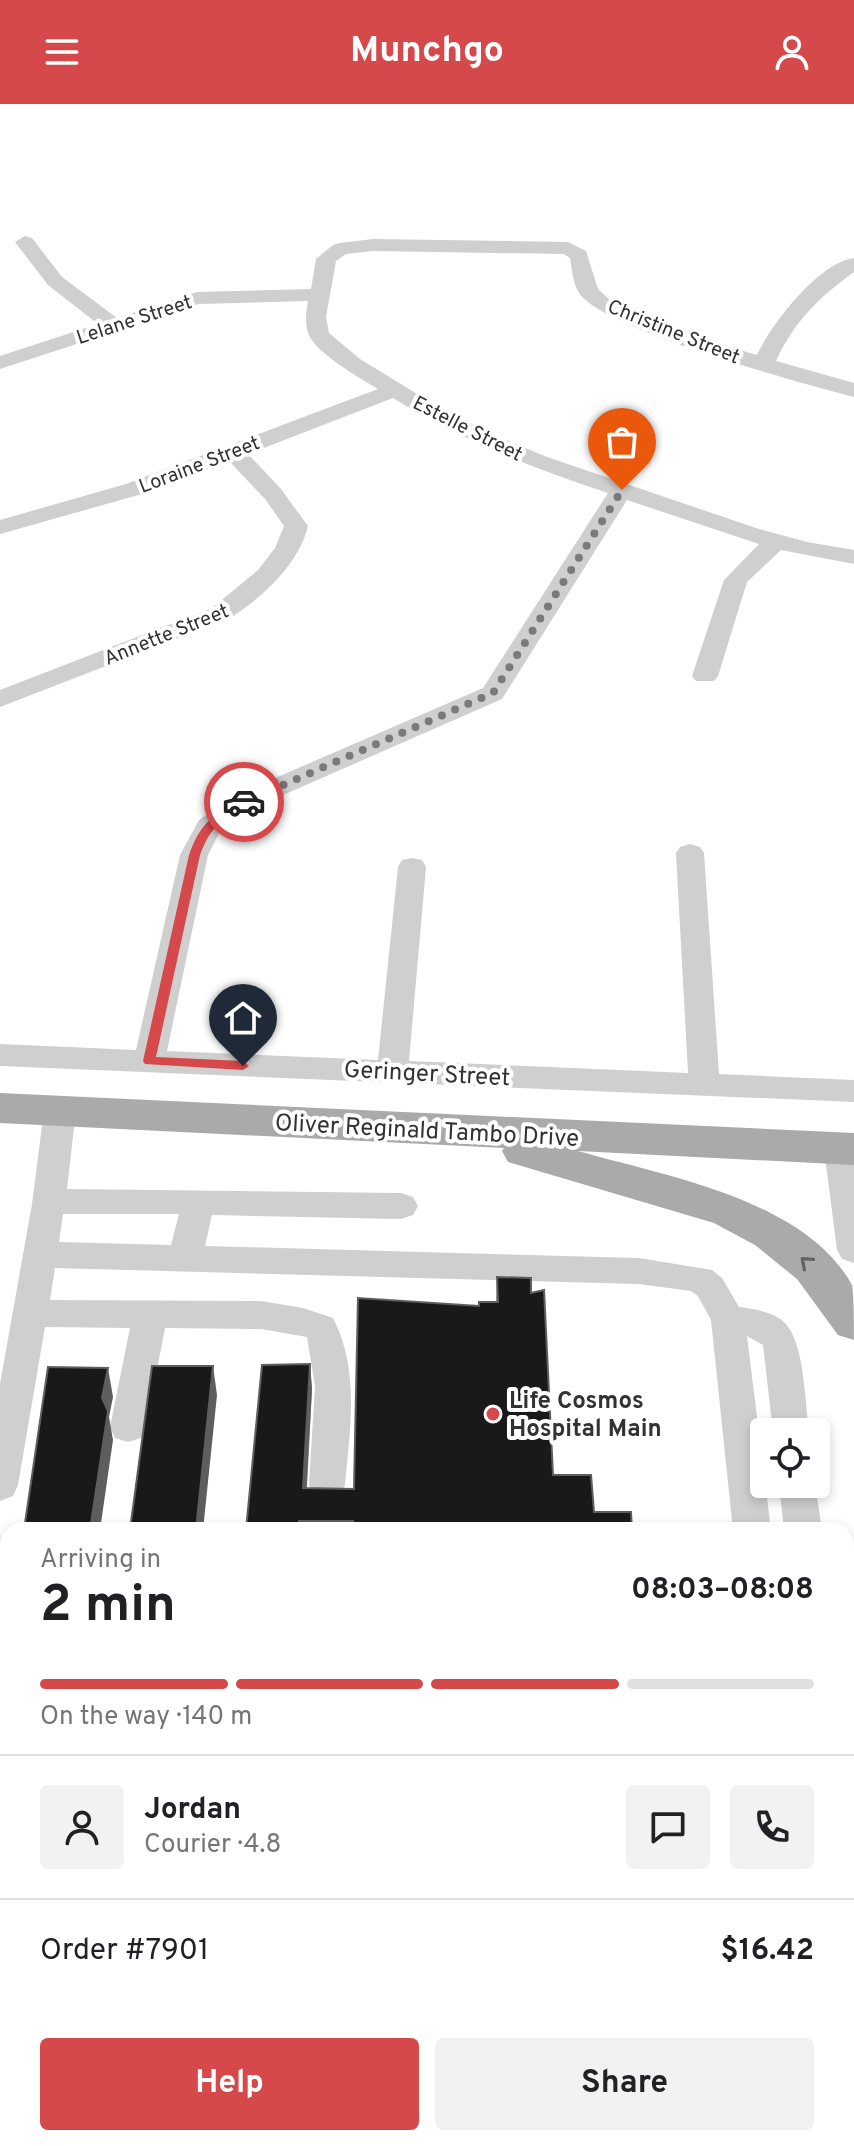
<!DOCTYPE html>
<html lang="en">
<head>
<meta charset="utf-8">
<style>
	:root { --surface:#fff; --page:#f2f2f2; --text:#202124; --muted:#757577; --line:#e0e0e0; --accent:#d5494b }
	body { margin:0; font-family:Overpass,sans-serif; background:var(--page); color:var(--text); height:100vh; display:flex; flex-direction:column; font-size:30px; white-space:nowrap }
	* { box-sizing:border-box; margin:0 }
	p { font-size:26px; color:var(--muted) }
	.icon { flex:none; width:44px; height:44px; fill:none; stroke:currentColor; stroke-width:2; stroke-linecap:round; stroke-linejoin:round }
	.map { position:relative; flex:1; overflow:hidden }
	.sheet { position:absolute; left:0px; top:1418px; width:854px; height:624px; display:flex; flex-direction:column; background:var(--surface); border-radius:24px 24px 0 0; box-shadow:0 4px 12px #0003 }
	.sheet>* { flex:none }
	.tools { position:absolute; left:750px; top:1314px; display:grid; gap:16px }
	.tools a { display:grid; place-items:center; width:80px; height:80px; border-radius:8px; background:var(--surface); box-shadow:0 4px 12px #0003; font-size:40px }
	.pin { position:absolute; display:grid; place-items:center; width:68px; height:68px; color:#fff; margin:-82px -34px; border-radius:50% 50% 50% 0; rotate:-45deg; box-shadow:0 0 8px #0007 }
	.pin .icon { rotate:45deg }
	.courier { position:absolute; display:grid; place-items:center; width:80px; height:80px; margin:-40px; border:6px solid #d5494b; border-radius:50%; background:#fff; color:#222; box-shadow:0 2px 10px #0007 }
	.head em { font-style:normal; font-weight:700 }
	.head div { display:flex; flex-direction:column-reverse }
	.head { display:flex; align-items:center; justify-content:space-between; height:136px; padding:0 40px }
	h1 { font-size:52px; font-weight:700; line-height:60px }
	.bar { display:grid; grid-template-columns:repeat(4,1fr); gap:12px 8px; align-content:center; height:96px; padding:0 40px }
	.bar i { height:10px; border-radius:6px; background:var(--line) }
	.bar .on { background:var(--accent) }
	.bar p { grid-column:span 4 }
	.line { display:flex; align-items:center; gap:20px; padding:0 40px; border-top:2px solid var(--line) }
	.line div { flex:1 }
	.round { display:grid; place-items:center; flex:none; width:84px; height:84px; border-radius:8px; background:var(--page) }
	.action { display:flex; gap:16px; margin-top:auto; padding:16px 40px }
	.action a { flex:1; height:92px; border-radius:8px; background:var(--accent); color:#fff; font-size:32px; font-weight:700; line-height:92px; text-align:center }
	.action a+a { background:var(--page); color:var(--text) }
	header { display:flex; justify-content:space-between; align-items:center; height:104px; padding:0 40px; background:var(--accent); color:#fff; font-size:36px; font-weight:700 }
	.map>svg:first-child { display:block }
	.lines { fill:none; stroke-linecap:round; stroke-linejoin:round }
	.minor { fill:#cfcfcf; fill-rule:evenodd }
	.major { fill:#aaa; fill-rule:evenodd }
	.wall { fill:#8c8c8c }
	.shaded-wall { fill:#5e5e5e }
	.building { fill:#191919; stroke:#5e5e5e; stroke-width:2 }
	.oneway { stroke:#626262 }
	.route { fill:#d5494b }
	.done { stroke:#7a7a7a; stroke-width:8; stroke-dasharray:0 14.4 }
	.poi-dot { fill:#d5494b; stroke:#fff; stroke-width:3 }
	.labels { text-anchor:middle; stroke-width:8; stroke-linejoin:round; paint-order:stroke }
	.far-street-label { font-size:20px; fill:#323232; stroke:#fff }
	.street-label { font-size:24px; fill:#323232; stroke:#fff }
	.poi-label { font-size:24px; font-weight:bold; fill:#323232; stroke:#fff; text-anchor:start }
</style>
</head>
<body>
<header><svg class="icon" aria-label="menu" viewBox="0 0 24 24"><path d="M4 6h16M4 12h16M4 18h16"/></svg>Munchgo<svg class="icon" aria-label="person" viewBox="0 0 24 24"><circle cx="12" cy="8" r="4"/><path d="M4 21q1-7 8-7t8 7"/></svg></header>
<div class="map">
<svg width="854" height="2042" viewBox="0 0 854 2042">
	<rect width="100%" height="100%" fill="#fff"/>
	<g class="lines">
		<!-- minor -->
		<g class="minor">
			<path d="M25 132 32 134 62 173 117 214 197 188 311 185 316 155 333 141 340 139 373 135 568 138 586 147 598 185 610 196 709 237 757 251C771 221 819 158 854 154V168C819 193 794 218 776 257L854 279V293C805 280 604 226 579 189 573 180 572 165 570 154L564 150 373 147 346 150 336 157 326 213 329 229 360 255 427 296 485 327 547 353 756 424 807 438 854 446V460L781 446 747 478 718 572 714 577H696L692 572 724 476 759 440 627 396 502 595 249 706 220 727 208 751 167 947 378 956 398 763 402 756 412 754 422 756 426 763 409 957 688 969 676 749 680 743 690 740 700 743 704 749 719 970 854 976V998L0 962V940L136 946 180 751 199 716 229 694 483 584 608 389C533 364 461 336 393 294L248 350 281 385 308 422C299 460 262 494 230 514L0 603V586L212 504 258 466 275 444 284 422 265 395 229 357 142 390 0 430V416L126 380 378 285C360 274 315 249 308 229 305 219 306 208 308 197L199 200 0 265V252L98 220 48 181 15 138Z"/>
			<path d="M60 994 71 998 76 1006 67 1085 401 1089 413 1093 418 1102 413 1111 401 1115 212 1111 205 1142 639 1154 712 1166 722 1174 739 1203C754 1205 774 1208 785 1219 805 1240 805 1300 809 1328H773L763 1241 747 1232 771 1426H733L711 1216 698 1192 691 1187 639 1180 55 1164 50 1196 261 1197 303 1204 333 1214C360 1266 350 1325 345 1381L340 1392 327 1397 314 1392 309 1381 315 1282 307 1233 261 1225 165 1224 146 1323 141 1334 128 1338 115 1334 110 1323 130 1224 45 1223 18 1381 13 1392 0 1397V1280L32 1100 44 1006 49 998ZM63 1110H179L171 1141 59 1138Z"/>
			<polygon points="840,1033 851,1037 854,1041 854,1159 842,1155 837,1146 824,1045 829,1037"/>
			<polygon points="779,1380 815,1380 822,1426 784,1426"/>
			<polygon points="0,1743 8,1744 8,1784 0,1783"/>
			<rect x="846" y="1835" width="8" height="44"/>
			<polygon points="846,1924 854,1927 854,1974 846,1971"/>
			<polygon points="463,2034 509,2034 508,2042 462,2042"/>
		</g>
		<!-- major -->
		<path class="major" d="M0 989 854 1029V1061L578 1047C665 1072 805 1095 852 1181 854 1194 854 1221 854 1236L838 1231 797 1175 755 1141 714 1119 508 1058 502 1047 504 1044 0 1019Z"/>
	</g>
	<!-- wall -->
	<g class="wall">
		<polygon points="497,1173 531,1189 553,1371 594,1408 632,1426 246,1426 310,1260 312,1285 307,1384 354,1385 479,1202 496,1198"/>
		<polygon points="8,1533 8,1706 0,1706 0,1587"/>
	</g>
	<!-- shaded-wall -->
	<g class="shaded-wall">
		<polygon points="310,1260 312,1285 305,1408 303,1384"/>
		<polygon points="213,1262 217,1291 203,1426 196,1426"/>
		<polygon points="108,1264 113,1293 109,1313 113,1336 100,1426 90,1426 102,1294"/>
	</g>
	<!-- building -->
	<g class="building">
		<polygon points="497,1173 531,1174 531,1189 544,1186 553,1371 591,1371 594,1408 631,1408 632,1426 352,1426 353,1417 299,1417 299,1426 246,1426 262,1261 310,1260 303,1384 354,1385 358,1194 479,1202 479,1198 498,1198"/>
		<polygon points="152,1262 213,1262 196,1426 130,1426"/>
		<polygon points="48,1263 108,1264 102,1294 108,1307 90,1426 24,1426"/>
		<polygon points="8,1533 8,1681 0,1681 0,1587"/>
	</g>
	<!-- one-way arrows -->
	<defs><path id="oneway-chevron" d="M-2-3.5L2.5 0L-2 3.5" fill="none" stroke-width="1.6" stroke-linecap="round" stroke-linejoin="round" transform="scale(2)"/></defs>
	<use class="oneway" href="#oneway-chevron" transform="translate(806 1158) rotate(-139)"/>
	<!-- route -->
	<path class="route" d="M240 696 249 698C224 721 214 714 200 751L156 953 243 957 249 962 243 966 145 960 143 957 189 751C200 720 211 712 240 696Z"/>
	<g class="lines">
		<!-- done -->
		<polyline class="done" points="244,698 493,589 622,386"/>
	</g>
	<!-- markers -->
	<circle class="poi-dot" cx="493" cy="1310" r="8"/>
	<g class="labels">
		<!-- far-street labels -->
		<g class="far-street-label">
			<text transform="translate(134 215) rotate(-18)" y="7">Lelane Street</text>
			<text transform="translate(674 227) rotate(22)" y="7">Christine Street</text>
			<text transform="translate(468 324) rotate(27)" y="7">Estelle Street</text>
			<text transform="translate(199 360) rotate(-21)" y="7">Loraine Street</text>
			<text transform="translate(166 530) rotate(-22)" y="7">Annette Street</text>
		</g>
		<!-- street labels -->
		<g class="street-label">
			<text transform="translate(427 969) rotate(3)" y="8">Geringer Street</text>
			<text transform="translate(427 1026) rotate(3)" y="8">Oliver Reginald Tambo Drive</text>
		</g>
		<!-- poi labels -->
		<g class="poi-label">
			<text x="509" y="1304">Life Cosmos<tspan x="509" dy="28">Hospital Main</tspan></text>
		</g>
	</g>
</svg>
<div class="tools">
<a><svg class="icon" aria-label="locate" viewBox="0 0 24 24"><circle cx="12" cy="12" r="6"/><path d="M12 2v4M12 18v4M2 12h4M18 12h4"/></svg></a>
</div>
<div class="pin" style="left:622px;top:386px;background:#ea580c"><svg class="icon" aria-label="bag" viewBox="0 0 24 24"><path d="M5 8h14l-1 12H6zM9 8a3 3 0 0 1 6 0"/></svg></div>
<div class="pin" style="left:243px;top:962px;background:#1f2937"><svg class="icon" aria-label="home" viewBox="0 0 24 24"><path d="M3 11l9-7 9 7M6 9v11h12V9"/></svg></div>
<div class="courier" style="left:244px;top:698px"><svg class="icon" aria-label="car" viewBox="0 0 24 24"><path d="M5 17H2v-5l4-1 3-4h7l3 4 3 1v5h-3M9 17h6M6 11h13"/><circle cx="7" cy="17" r="2"/><circle cx="17" cy="17" r="2"/></svg></div>
<section class="sheet">
<div class="head"><div><h1>2 min</h1><p>Arriving in</p></div><em>08:03–08:08</em></div>
<div class="bar"><i class="on"></i><i class="on"></i><i class="on"></i><i></i><p>On the way · 140 m</p></div>
<div class="line" style="height:144px"><a class="round"><svg class="icon" aria-label="person" viewBox="0 0 24 24"><circle cx="12" cy="8" r="4"/><path d="M4 21q1-7 8-7t8 7"/></svg></a><div><b>Jordan</b><p>Courier · 4.8</p></div><a class="round"><svg class="icon" aria-label="chat" viewBox="0 0 24 24"><path d="M4 5h16v11H9l-5 4z"/></svg></a><a class="round"><svg class="icon" aria-label="phone" viewBox="0 0 24 24"><path d="M5 4h4l2 5-3 2q2 4 5 5l2-3 5 2v4C11 20 4 13 5 4z"/></svg></a></div>
<div class="line" style="height:104px"><div>Order #7901</div><b>$16.42</b></div>
<div class="action"><a>Help</a><a>Share</a></div>
</section>
</div>
</body>
</html>
